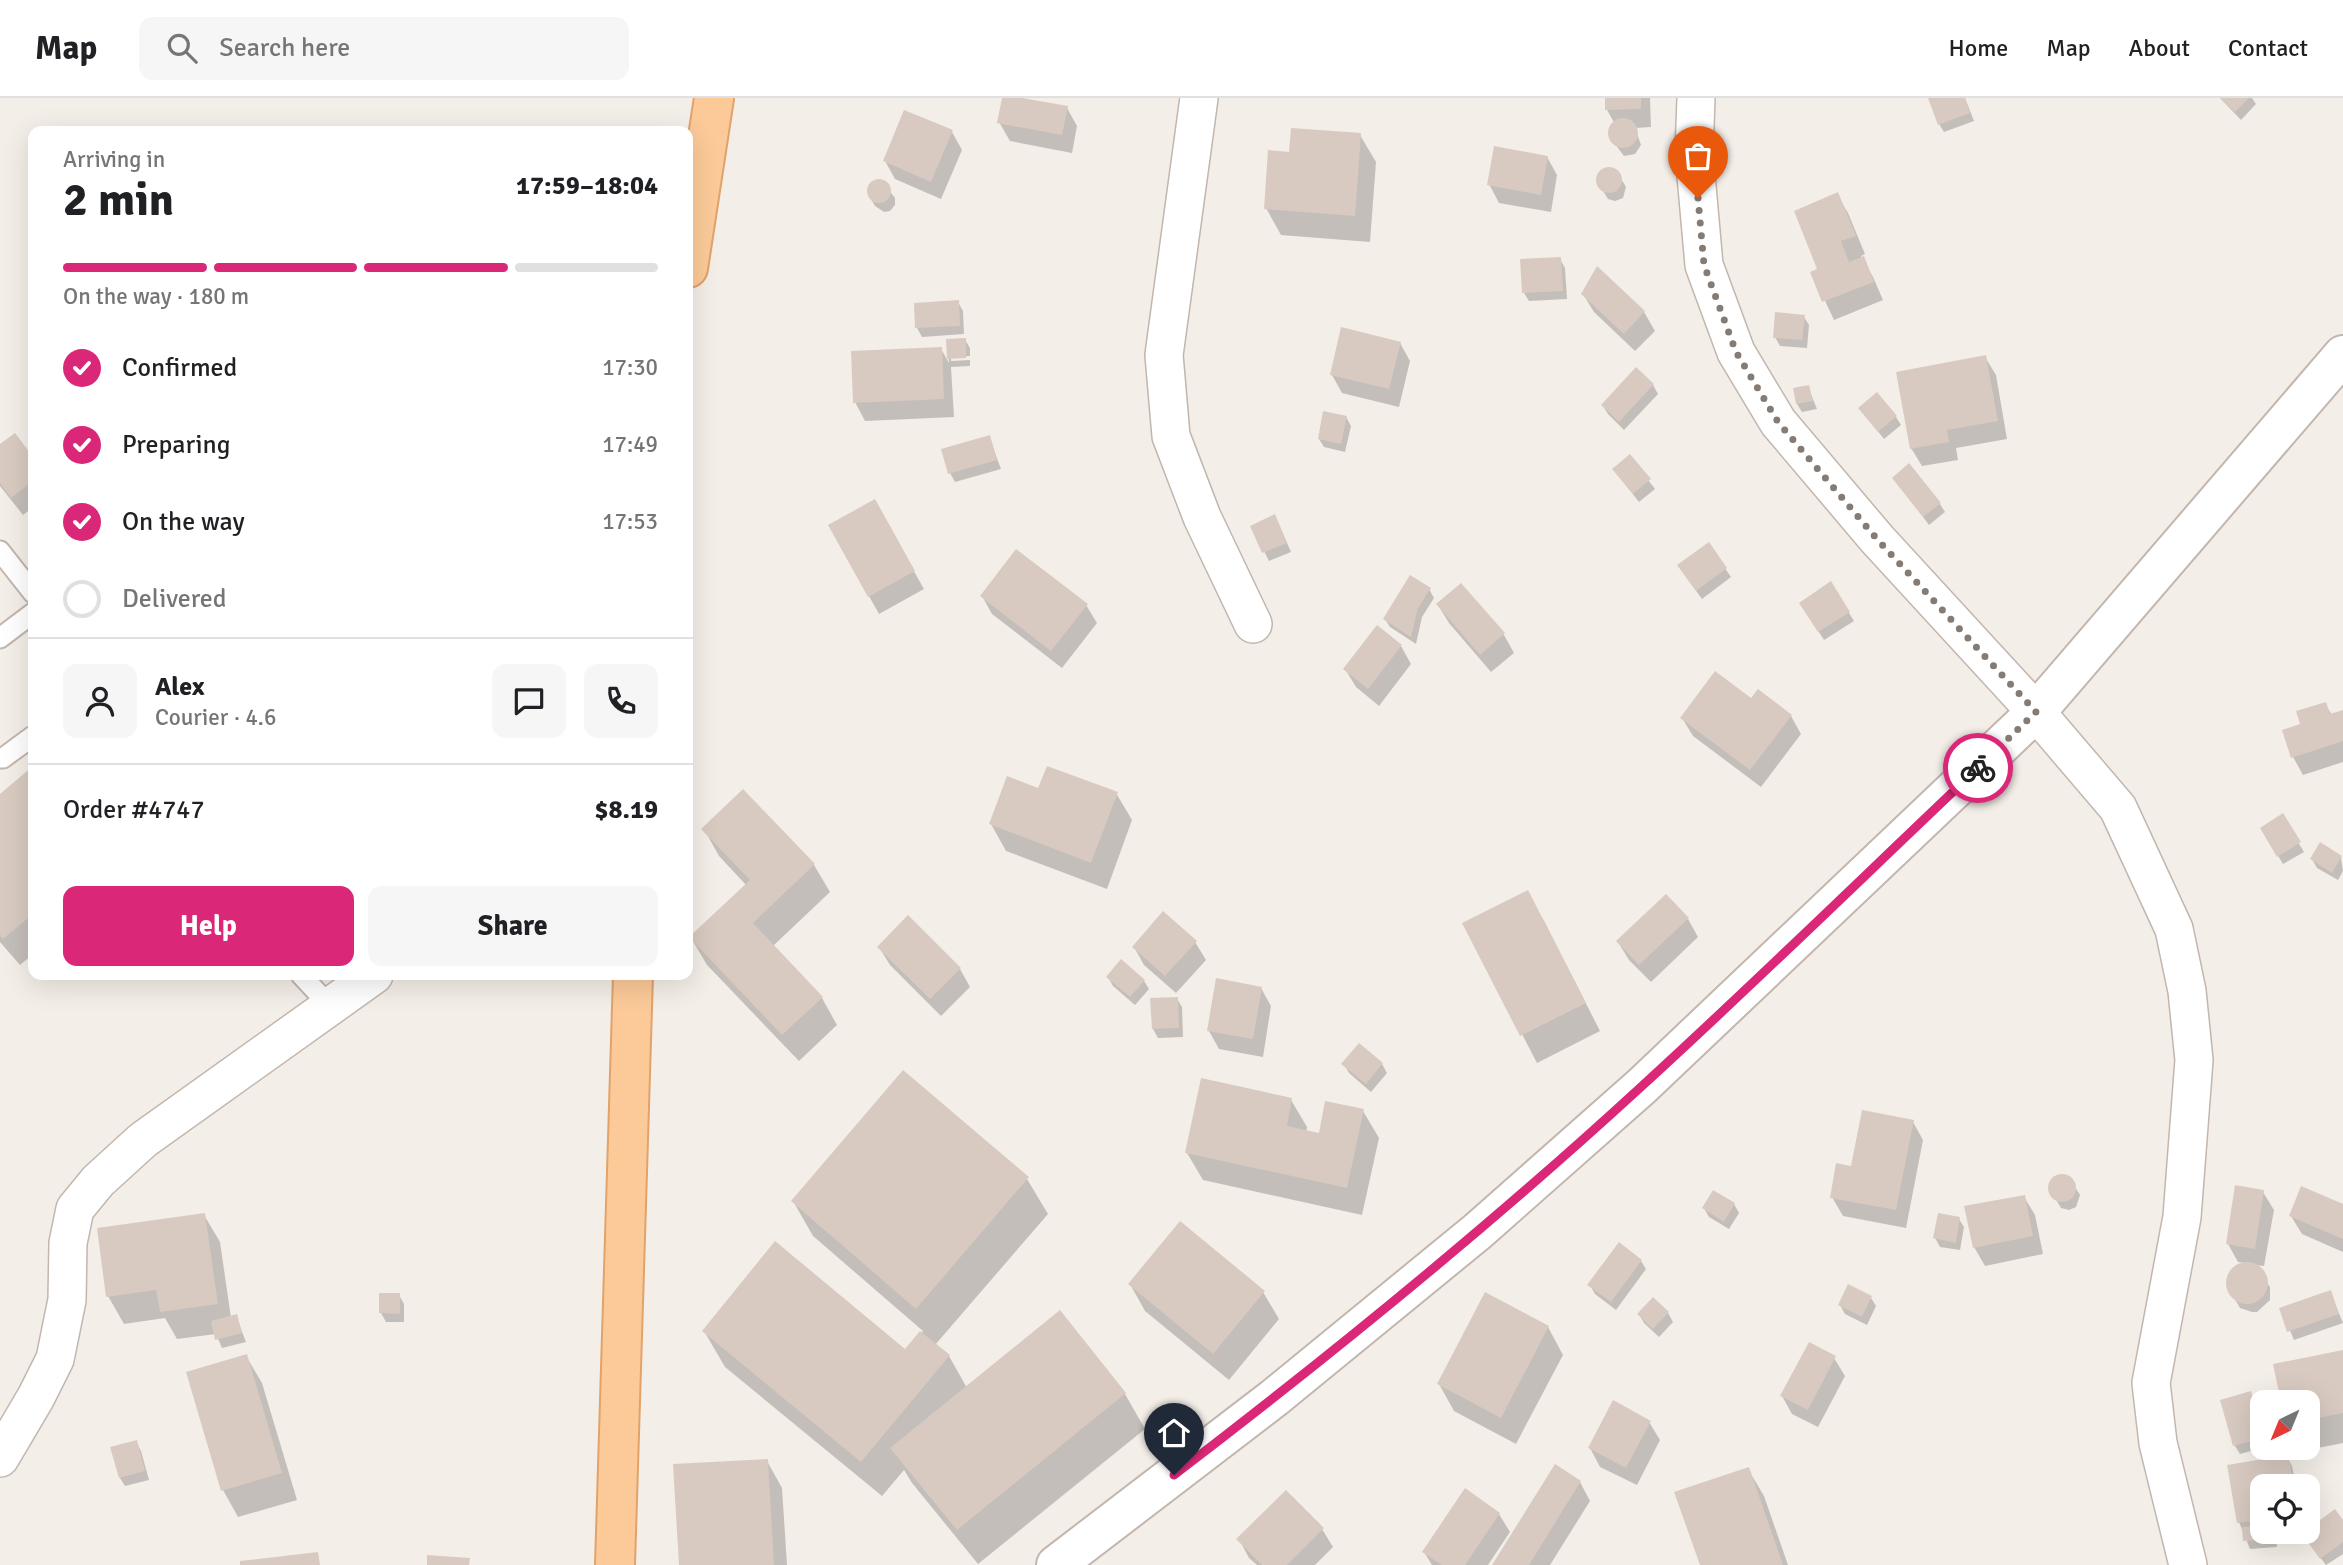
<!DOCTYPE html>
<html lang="en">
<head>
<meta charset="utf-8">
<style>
	:root { --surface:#fff; --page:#f6f6f6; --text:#202124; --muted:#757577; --line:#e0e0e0; --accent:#db2777 }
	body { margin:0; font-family:Signika,sans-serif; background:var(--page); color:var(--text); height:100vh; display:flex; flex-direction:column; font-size:26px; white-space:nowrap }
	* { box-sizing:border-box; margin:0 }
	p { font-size:23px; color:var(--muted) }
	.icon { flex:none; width:38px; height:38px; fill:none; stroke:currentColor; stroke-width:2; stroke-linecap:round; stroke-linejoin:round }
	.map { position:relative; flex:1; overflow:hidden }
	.panel { position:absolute; left:28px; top:28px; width:665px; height:854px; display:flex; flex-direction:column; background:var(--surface); border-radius:14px; box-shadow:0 7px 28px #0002 }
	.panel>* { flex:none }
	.needle { width:46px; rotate:223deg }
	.controls { position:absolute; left:2250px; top:1292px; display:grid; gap:14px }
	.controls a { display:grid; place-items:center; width:70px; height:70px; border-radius:14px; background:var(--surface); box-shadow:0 7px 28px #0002; font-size:35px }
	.pin { position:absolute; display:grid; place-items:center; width:60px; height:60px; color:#fff; margin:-72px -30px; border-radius:50% 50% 50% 0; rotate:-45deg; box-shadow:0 0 7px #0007 }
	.pin .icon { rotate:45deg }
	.courier { position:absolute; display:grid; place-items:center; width:70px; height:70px; margin:-35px; border:5px solid #db2777; border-radius:50%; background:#fff; color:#222; box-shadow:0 2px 9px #0007 }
	.overview em { font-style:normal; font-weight:800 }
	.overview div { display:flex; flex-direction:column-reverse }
	.overview { display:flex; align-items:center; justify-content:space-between; height:119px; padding:0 35px }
	h1 { font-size:46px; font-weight:800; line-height:52px }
	.bar { display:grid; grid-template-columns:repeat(4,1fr); gap:10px 7px; align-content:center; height:84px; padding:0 35px }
	.bar i { height:9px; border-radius:5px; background:var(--line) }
	.bar .active { background:var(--accent) }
	.bar p { grid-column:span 4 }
	.line { display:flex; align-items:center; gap:18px; padding:0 35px; border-top:2px solid var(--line) }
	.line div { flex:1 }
	.round { display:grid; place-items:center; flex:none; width:74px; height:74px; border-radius:14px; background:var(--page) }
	ol { padding:0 35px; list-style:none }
	li { display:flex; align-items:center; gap:21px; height:77px }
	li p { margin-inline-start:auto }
	li .icon { padding:7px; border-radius:50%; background:var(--accent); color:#fff; stroke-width:4 }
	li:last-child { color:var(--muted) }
	li i { width:38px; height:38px; border:4px solid var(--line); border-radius:50% }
	.action { display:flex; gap:14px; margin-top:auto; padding:14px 35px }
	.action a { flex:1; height:80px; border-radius:14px; background:var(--accent); color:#fff; font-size:28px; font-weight:800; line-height:80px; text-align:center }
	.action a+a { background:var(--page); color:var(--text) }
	header { display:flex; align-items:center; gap:42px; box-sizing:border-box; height:98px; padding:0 35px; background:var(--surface); border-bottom:2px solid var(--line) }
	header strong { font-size:33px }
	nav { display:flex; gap:38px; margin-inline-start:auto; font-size:24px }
	.search { width:490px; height:63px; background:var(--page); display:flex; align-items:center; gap:18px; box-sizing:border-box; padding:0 24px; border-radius:14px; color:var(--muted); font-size:26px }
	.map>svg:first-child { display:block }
	.shadow { fill:#0003 }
	.building { fill:#d8cac1 }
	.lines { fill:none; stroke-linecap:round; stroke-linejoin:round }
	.service-casing { stroke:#c2b6ae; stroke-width:23 }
	.minor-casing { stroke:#c2b6ae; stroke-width:40 }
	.tertiary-casing { stroke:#c2b6ae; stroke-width:42 }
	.primary-casing { stroke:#e1a369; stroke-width:42 }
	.service { stroke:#fff; stroke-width:19 }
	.minor { stroke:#fff; stroke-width:37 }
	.tertiary { stroke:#fff; stroke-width:38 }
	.primary { stroke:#fcca99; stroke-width:38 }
	.done { stroke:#847b75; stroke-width:7; stroke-dasharray:0 12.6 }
	.route { stroke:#db2777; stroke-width:9 }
</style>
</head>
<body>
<header>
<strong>Map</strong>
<div class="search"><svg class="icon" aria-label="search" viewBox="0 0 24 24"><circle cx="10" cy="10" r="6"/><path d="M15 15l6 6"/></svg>Search here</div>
<nav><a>Home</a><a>Map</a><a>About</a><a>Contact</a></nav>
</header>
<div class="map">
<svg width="2343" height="1467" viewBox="0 0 2343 1467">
	<rect width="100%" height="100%" fill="#f4eee8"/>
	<!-- shadow -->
	<g class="shadow">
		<polygon points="1003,0 1067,10 1077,28 1072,55 1010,43 999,24"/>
		<polygon points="1606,0 1650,0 1651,29 1635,30 1641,47 1635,56 1624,58 1612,42 1610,33 1615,26 1607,12"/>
		<polygon points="1934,0 1965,0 1974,23 1944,34 1939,26"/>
		<polygon points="2220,0 2252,0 2256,6 2241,22"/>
		<polygon points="952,34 962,52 941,101 895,81 885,63"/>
		<polygon points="1360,37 1376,64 1370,144 1281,137 1266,110 1290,56"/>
		<polygon points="1547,59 1557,77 1551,114 1499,105 1489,86"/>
		<polygon points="1606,71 1617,74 1626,89 1623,100 1615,103 1608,101 1598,85 1600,75"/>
		<polygon points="882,83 895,100 895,107 890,113 884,114 875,108 869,98 869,91 872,86"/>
		<polygon points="1837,97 1848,115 1865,156 1861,158 1873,179 1883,202 1834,222 1812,175 1819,172"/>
		<polygon points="1560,161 1565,170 1567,201 1529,203 1524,195"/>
		<polygon points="1598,171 1644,214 1655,233 1635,253 1594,214 1583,196"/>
		<polygon points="958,204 963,213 964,236 922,239 917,230"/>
		<polygon points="1804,219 1809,227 1807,250 1780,248 1775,239"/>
		<polygon points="948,242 965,242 970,250 970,258 951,259 951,263 970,262 970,268 951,269 954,319 865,323 855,304 941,251 949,265"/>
		<polygon points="1400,245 1410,263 1399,309 1342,295 1332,277"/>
		<polygon points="1985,259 1996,277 2007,341 1956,350 1958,362 1922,368 1911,350"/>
		<polygon points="1636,272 1653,287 1658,296 1624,332 1608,316 1603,308"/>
		<polygon points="1808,289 1817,311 1802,314 1797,306 1795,292"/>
		<polygon points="1860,311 1896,319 1901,327 1884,341"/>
		<polygon points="1346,319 1351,328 1345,354 1324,349 1319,341"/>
		<polygon points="14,337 33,361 33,409 23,417 0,388 0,348"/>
		<polygon points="989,339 1001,371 955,384 950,375"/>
		<polygon points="1630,359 1655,391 1639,404 1614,372"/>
		<polygon points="1894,380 1940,406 1945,414 1929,427"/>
		<polygon points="874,403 924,491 879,516 830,428"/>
		<polygon points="1275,418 1291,454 1269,463 1252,429"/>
		<polygon points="1708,446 1731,479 1702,501 1684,476"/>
		<polygon points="1831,486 1854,523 1824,542 1806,514"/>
		<polygon points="1461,487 1504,537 1514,555 1491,574 1449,525 1438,507"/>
		<polygon points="1429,491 1434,500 1422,519 1416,546 1390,529 1385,521"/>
		<polygon points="982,498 1086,507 1097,525 1062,570 992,516"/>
		<polygon points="1401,548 1411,566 1379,608 1356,589 1345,571"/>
		<polygon points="1751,602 1791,618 1801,636 1761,689 1693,638 1682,620"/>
		<polygon points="2325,606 2332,617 2343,614 2343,664 2303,677 2293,659 2303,627"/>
		<polygon points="33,671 33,856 20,867 0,844 0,699"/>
		<polygon points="1039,692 1116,695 1132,722 1107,791 1006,753 991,726"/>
		<polygon points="743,693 814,767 830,794 773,848 822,900 837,927 799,963 707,867 691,840 747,788 719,758 704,731"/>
		<polygon points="2282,718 2304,754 2283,766 2262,731"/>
		<polygon points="2341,760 2343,773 2338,782 2317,770 2312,761"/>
		<polygon points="1543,821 1600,933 1537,965 1465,826"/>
		<polygon points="1688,821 1698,839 1651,884 1629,862 1618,844"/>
		<polygon points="1195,844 1206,862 1176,895 1144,867 1134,849"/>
		<polygon points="879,849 960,871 970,889 941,918 890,867"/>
		<polygon points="1108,879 1144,883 1149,891 1135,907 1113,888"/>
		<polygon points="1261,890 1271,908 1263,959 1219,951 1209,933"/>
		<polygon points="1177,901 1182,909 1183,939 1158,940 1153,931"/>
		<polygon points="1344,966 1382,966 1387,975 1371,994 1349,975"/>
		<polygon points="1291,1002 1307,1029 1306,1034 1321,1037 1363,1013 1379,1040 1362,1117 1203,1082 1187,1055"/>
		<polygon points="1913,1024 1923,1042 1906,1130 1843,1118 1832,1099 1852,1070"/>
		<polygon points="2058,1078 2070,1081 2080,1097 2076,1109 2069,1112 2061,1110 2049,1090 2052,1082"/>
		<polygon points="1027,1081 1048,1116 935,1247 949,1258 967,1290 1060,1215 1125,1296 1145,1331 978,1466 912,1385 904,1372 882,1398 725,1269 704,1233 906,1253 923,1233 813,1138 793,1103"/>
		<polygon points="2263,1094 2274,1112 2264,1168 2254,1167 2270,1189 2270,1202 2257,1214 2252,1214 2240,1210 2228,1189 2227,1184 2233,1172 2245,1165 2238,1164 2228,1146"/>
		<polygon points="2024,1099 2035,1117 2043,1156 1985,1168 1974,1149"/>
		<polygon points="1734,1106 1739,1115 1729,1131 1709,1119 1704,1110"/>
		<polygon points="2343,1108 2343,1154 2302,1136 2291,1118"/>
		<polygon points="204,1117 220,1144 231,1220 236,1218 246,1244 222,1250 216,1236 177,1241 165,1220 124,1226 108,1198"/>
		<polygon points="1959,1121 1964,1129 1960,1152 1940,1149 1935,1140"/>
		<polygon points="1641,1163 1646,1171 1616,1212 1595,1196 1590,1187"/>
		<polygon points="1130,1186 1263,1194 1279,1221 1229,1282 1145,1213"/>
		<polygon points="2330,1194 2343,1225 2294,1242 2281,1211"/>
		<polygon points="399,1197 404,1206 404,1224 386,1224 381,1215"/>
		<polygon points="1871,1200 1876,1208 1867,1227 1845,1216 1840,1207"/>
		<polygon points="1653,1201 1668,1215 1673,1224 1659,1239 1644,1225 1639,1216"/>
		<polygon points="1548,1229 1563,1257 1516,1346 1454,1313 1439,1286"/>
		<polygon points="2343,1254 2343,1345 2303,1353 2301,1349 2308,1349 2308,1304"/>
		<polygon points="246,1258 262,1285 297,1402 238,1419 223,1392"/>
		<polygon points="1834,1260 1845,1278 1818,1329 1792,1316 1782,1298"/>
		<polygon points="2250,1295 2255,1304 2263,1331 2263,1349 2265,1349 2240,1356 2235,1348"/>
		<polygon points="1649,1324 1660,1342 1637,1387 1600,1369 1590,1350"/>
		<polygon points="136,1344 141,1353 149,1382 125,1388 120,1380"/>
		<polygon points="2287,1359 2292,1368 2296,1388 2263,1388 2263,1433 2275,1433 2277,1449 2250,1451 2239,1424 2229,1369"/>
		<polygon points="767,1363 782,1390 787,1467 681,1467"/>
		<polygon points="1748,1371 1764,1398 1788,1467 1701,1467"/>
		<polygon points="1580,1384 1590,1403 1550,1467 1494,1467"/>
		<polygon points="1499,1416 1510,1434 1488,1467 1432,1467 1424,1454"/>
		<polygon points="2343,1425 2343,1456 2326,1467 2309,1445"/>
		<polygon points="1322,1431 1333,1449 1315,1467 1257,1467 1249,1460 1239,1441"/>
	</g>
	<!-- building -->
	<g class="building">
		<polygon points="1002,0 1022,0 1068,8 1062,37 997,25"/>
		<polygon points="1605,0 1641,0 1641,11 1605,12"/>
		<polygon points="1928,0 1965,0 1970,15 1938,27"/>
		<polygon points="2220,0 2249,0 2235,14"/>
		<polygon points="904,12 953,32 931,84 883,63"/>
		<circle cx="1623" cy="35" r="15"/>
		<polygon points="1291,30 1361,35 1355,118 1264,111 1268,52 1289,54"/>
		<polygon points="1494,48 1548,58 1541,97 1487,87"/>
		<circle cx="1609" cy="82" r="13"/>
		<circle cx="879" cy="93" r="12"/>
		<polygon points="1838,94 1856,138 1841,143 1849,164 1864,158 1874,184 1822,204 1810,174 1817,171 1794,113"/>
		<polygon points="1561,159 1563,193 1522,195 1520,161"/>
		<polygon points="1597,168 1645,213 1624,236 1581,196"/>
		<polygon points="959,202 960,228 915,230 914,205"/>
		<polygon points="1775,214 1805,217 1802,242 1773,240"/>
		<polygon points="1341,229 1401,244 1389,291 1330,277"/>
		<polygon points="966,240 966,260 947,261 946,241"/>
		<polygon points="942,249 944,301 853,305 851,253"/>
		<polygon points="1986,257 1998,323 1947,332 1949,344 1910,351 1896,274"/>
		<polygon points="1636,269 1654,286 1619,324 1601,307"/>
		<polygon points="1809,287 1813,303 1796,306 1793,290"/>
		<polygon points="1877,294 1897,318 1878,334 1858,310"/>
		<polygon points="1323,313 1347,318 1341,346 1318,341"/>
		<polygon points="15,335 33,359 33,383 11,400 0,385 0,346"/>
		<polygon points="990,337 997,362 948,376 941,351"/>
		<polygon points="1630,356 1651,381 1633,396 1612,371"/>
		<polygon points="1909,365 1941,405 1923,419 1892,380"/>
		<polygon points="875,401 915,473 868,499 828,427"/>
		<polygon points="1275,416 1287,445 1262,455 1250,428"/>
		<polygon points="1709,444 1727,470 1696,493 1677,467"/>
		<polygon points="1016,451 1088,506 1051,553 980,498"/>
		<polygon points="1410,477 1431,490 1418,510 1411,539 1383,521"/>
		<polygon points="1831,483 1850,514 1818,534 1799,505"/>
		<polygon points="1461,485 1505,535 1480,557 1436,506"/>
		<polygon points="1377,527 1402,547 1368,591 1343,571"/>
		<polygon points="1715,573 1751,600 1758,591 1792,617 1750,672 1680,620"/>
		<polygon points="2326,604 2330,616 2343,612 2343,643 2291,660 2282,632 2300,626 2296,613"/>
		<polygon points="33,668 33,816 3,841 0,837 0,696"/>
		<polygon points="1047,668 1118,694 1091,765 989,726 1007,678 1038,690"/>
		<polygon points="743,691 815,766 753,825 823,899 782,937 689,839 750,782 701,731"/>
		<polygon points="2283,715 2301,744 2277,759 2260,730"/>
		<polygon points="2320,744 2342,758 2332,775 2310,761"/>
		<polygon points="1528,792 1586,905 1520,938 1462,825"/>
		<polygon points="1666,796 1689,820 1639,867 1616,843"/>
		<polygon points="1163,813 1197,843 1165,878 1132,849"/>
		<polygon points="908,817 961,870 930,901 877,849"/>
		<polygon points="1121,861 1145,882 1130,899 1106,879"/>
		<polygon points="1216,880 1262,889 1253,941 1207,933"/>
		<polygon points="1178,899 1179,930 1152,931 1150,900"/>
		<polygon points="1359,945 1383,965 1366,986 1341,966"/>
		<polygon points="903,972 1029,1079 916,1211 791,1103"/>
		<polygon points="1201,980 1292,1000 1287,1028 1319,1035 1325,1003 1364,1011 1347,1090 1185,1055"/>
		<polygon points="1862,1012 1914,1022 1896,1112 1830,1100 1836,1065 1851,1068"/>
		<circle cx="2062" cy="1090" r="14"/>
		<polygon points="2235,1087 2264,1092 2255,1151 2226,1146"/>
		<polygon points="2301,1088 2343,1106 2343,1141 2289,1118"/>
		<polygon points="1713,1092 1735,1105 1724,1124 1702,1110"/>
		<polygon points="2025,1097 2033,1138 1973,1150 1964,1108"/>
		<polygon points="205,1115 218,1206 160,1214 156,1192 106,1199 97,1130"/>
		<polygon points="1938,1115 1960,1119 1956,1145 1933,1140"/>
		<polygon points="1180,1123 1265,1193 1213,1256 1128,1186"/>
		<polygon points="775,1143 905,1251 920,1233 950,1257 861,1364 702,1233"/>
		<polygon points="1619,1144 1642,1162 1611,1204 1587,1187"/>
		<circle cx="2247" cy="1185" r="21"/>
		<polygon points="1848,1186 1872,1198 1862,1219 1838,1207"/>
		<polygon points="2331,1192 2339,1216 2287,1234 2279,1210"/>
		<polygon points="1485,1194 1549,1228 1501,1320 1437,1286"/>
		<polygon points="379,1195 400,1195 400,1216 379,1215"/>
		<polygon points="1653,1199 1669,1214 1653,1231 1637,1216"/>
		<polygon points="1060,1212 1126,1295 957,1432 890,1350"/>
		<polygon points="237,1216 242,1235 215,1242 211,1223"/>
		<polygon points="1809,1244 1836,1258 1808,1312 1780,1298"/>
		<polygon points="2343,1252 2343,1315 2308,1322 2308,1304 2281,1304 2273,1266"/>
		<polygon points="247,1256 282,1375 221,1393 186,1274"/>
		<polygon points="2251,1293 2263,1340 2233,1348 2220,1302"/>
		<polygon points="1613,1302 1651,1323 1626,1370 1588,1350"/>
		<polygon points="137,1342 145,1373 119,1380 110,1349"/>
		<polygon points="2288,1357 2293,1381 2286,1382 2287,1388 2263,1388 2263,1421 2237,1425 2227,1367"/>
		<polygon points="768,1361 774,1467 679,1467 673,1366"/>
		<polygon points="1555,1366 1581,1383 1529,1467 1492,1467"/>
		<polygon points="1749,1369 1783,1467 1700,1467 1674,1394"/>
		<polygon points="1465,1390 1500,1415 1465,1467 1442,1467 1422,1454"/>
		<polygon points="1286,1392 1324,1430 1287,1467 1262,1467 1236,1441"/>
		<polygon points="2335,1411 2343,1422 2343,1444 2320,1461 2302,1436 2308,1433 2308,1431"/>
		<polygon points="2263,1427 2263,1433 2272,1433 2273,1441 2243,1443 2242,1429"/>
		<polygon points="318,1454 320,1467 240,1467 240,1463"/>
		<polygon points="427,1457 470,1460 469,1467 427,1467"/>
	</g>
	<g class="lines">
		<!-- service casing -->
		<g class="service-casing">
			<g id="service">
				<polyline points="0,453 33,495"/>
				<polyline points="0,540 33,515"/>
				<polyline points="0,660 3,660 33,638"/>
				<polyline points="301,877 329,907"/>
			</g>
		</g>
		<!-- minor casing -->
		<g class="minor-casing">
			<g id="minor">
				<polyline points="1199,0 1164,257 1171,338 1202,419 1253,526"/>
				<polyline points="1696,0 1694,55 1704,167 1736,254 1778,324 1877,441 2036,614 2118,710 2174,831 2187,893 2194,962 2182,1119 2151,1285 2158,1345 2188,1467"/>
				<polyline points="0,1360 36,1299 55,1261 67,1202 68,1145 75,1111 98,1083 143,1042 374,877"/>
			</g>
		</g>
		<!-- tertiary casing -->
		<g class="tertiary-casing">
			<polyline id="tertiary" points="1056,1467 1274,1300 1478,1133 1642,988 2036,614 2343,257"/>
		</g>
		<!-- primary casing -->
		<g class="primary-casing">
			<g id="primary">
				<polyline points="688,170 714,0"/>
				<polyline points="615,1467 633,877"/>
			</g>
		</g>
		<!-- service -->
		<use href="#service" class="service"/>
		<!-- minor -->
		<use href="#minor" class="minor"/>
		<!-- tertiary -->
		<use href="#tertiary" class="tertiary"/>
		<!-- primary -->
		<use href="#primary" class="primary"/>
	</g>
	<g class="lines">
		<!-- done -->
		<polyline class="done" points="1698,100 1704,167 1736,254 1778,324 1877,441 2036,614 1978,670"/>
		<!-- route -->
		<path class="route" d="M1174 1377C1335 1254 1493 1125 1642 988 1756 884 1866 776 1978 670"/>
	</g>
</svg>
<div class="controls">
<a><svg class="needle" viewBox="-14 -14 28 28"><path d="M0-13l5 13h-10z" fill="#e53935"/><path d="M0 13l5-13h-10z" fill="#757577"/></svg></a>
<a><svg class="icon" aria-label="locate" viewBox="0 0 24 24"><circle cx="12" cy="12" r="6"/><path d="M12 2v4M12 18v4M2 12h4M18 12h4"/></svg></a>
</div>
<div class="pin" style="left:1698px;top:100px;background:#ea580c"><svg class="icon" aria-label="bag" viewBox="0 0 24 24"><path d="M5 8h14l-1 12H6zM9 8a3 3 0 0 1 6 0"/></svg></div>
<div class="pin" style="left:1174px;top:1377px;background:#1f2937"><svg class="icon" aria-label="home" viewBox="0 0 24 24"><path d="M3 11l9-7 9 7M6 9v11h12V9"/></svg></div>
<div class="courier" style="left:1978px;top:670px"><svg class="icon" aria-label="bike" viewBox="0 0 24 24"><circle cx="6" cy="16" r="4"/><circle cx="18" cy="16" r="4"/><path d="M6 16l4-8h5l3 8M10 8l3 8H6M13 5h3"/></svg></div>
<section class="panel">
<div class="overview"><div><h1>2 min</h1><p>Arriving in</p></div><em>17:59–18:04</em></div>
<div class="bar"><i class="active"></i><i class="active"></i><i class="active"></i><i></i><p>On the way · 180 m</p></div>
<ol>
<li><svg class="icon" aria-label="check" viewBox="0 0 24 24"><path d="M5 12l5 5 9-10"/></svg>Confirmed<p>17:30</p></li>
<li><svg class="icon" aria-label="check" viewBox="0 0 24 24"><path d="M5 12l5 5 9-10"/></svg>Preparing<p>17:49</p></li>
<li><svg class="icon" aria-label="check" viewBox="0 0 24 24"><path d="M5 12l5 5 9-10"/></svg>On the way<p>17:53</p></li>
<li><i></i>Delivered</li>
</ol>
<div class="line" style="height:126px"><a class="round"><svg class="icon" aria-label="person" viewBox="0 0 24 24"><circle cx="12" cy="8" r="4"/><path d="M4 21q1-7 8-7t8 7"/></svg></a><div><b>Alex</b><p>Courier · 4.6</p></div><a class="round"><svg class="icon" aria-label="chat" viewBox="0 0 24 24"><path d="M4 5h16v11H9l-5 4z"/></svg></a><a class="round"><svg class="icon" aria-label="phone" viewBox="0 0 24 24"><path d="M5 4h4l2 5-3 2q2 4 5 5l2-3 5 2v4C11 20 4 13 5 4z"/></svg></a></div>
<div class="line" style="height:91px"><div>Order #4747</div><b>$8.19</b></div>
<div class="action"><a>Help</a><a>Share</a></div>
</section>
</div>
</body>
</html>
